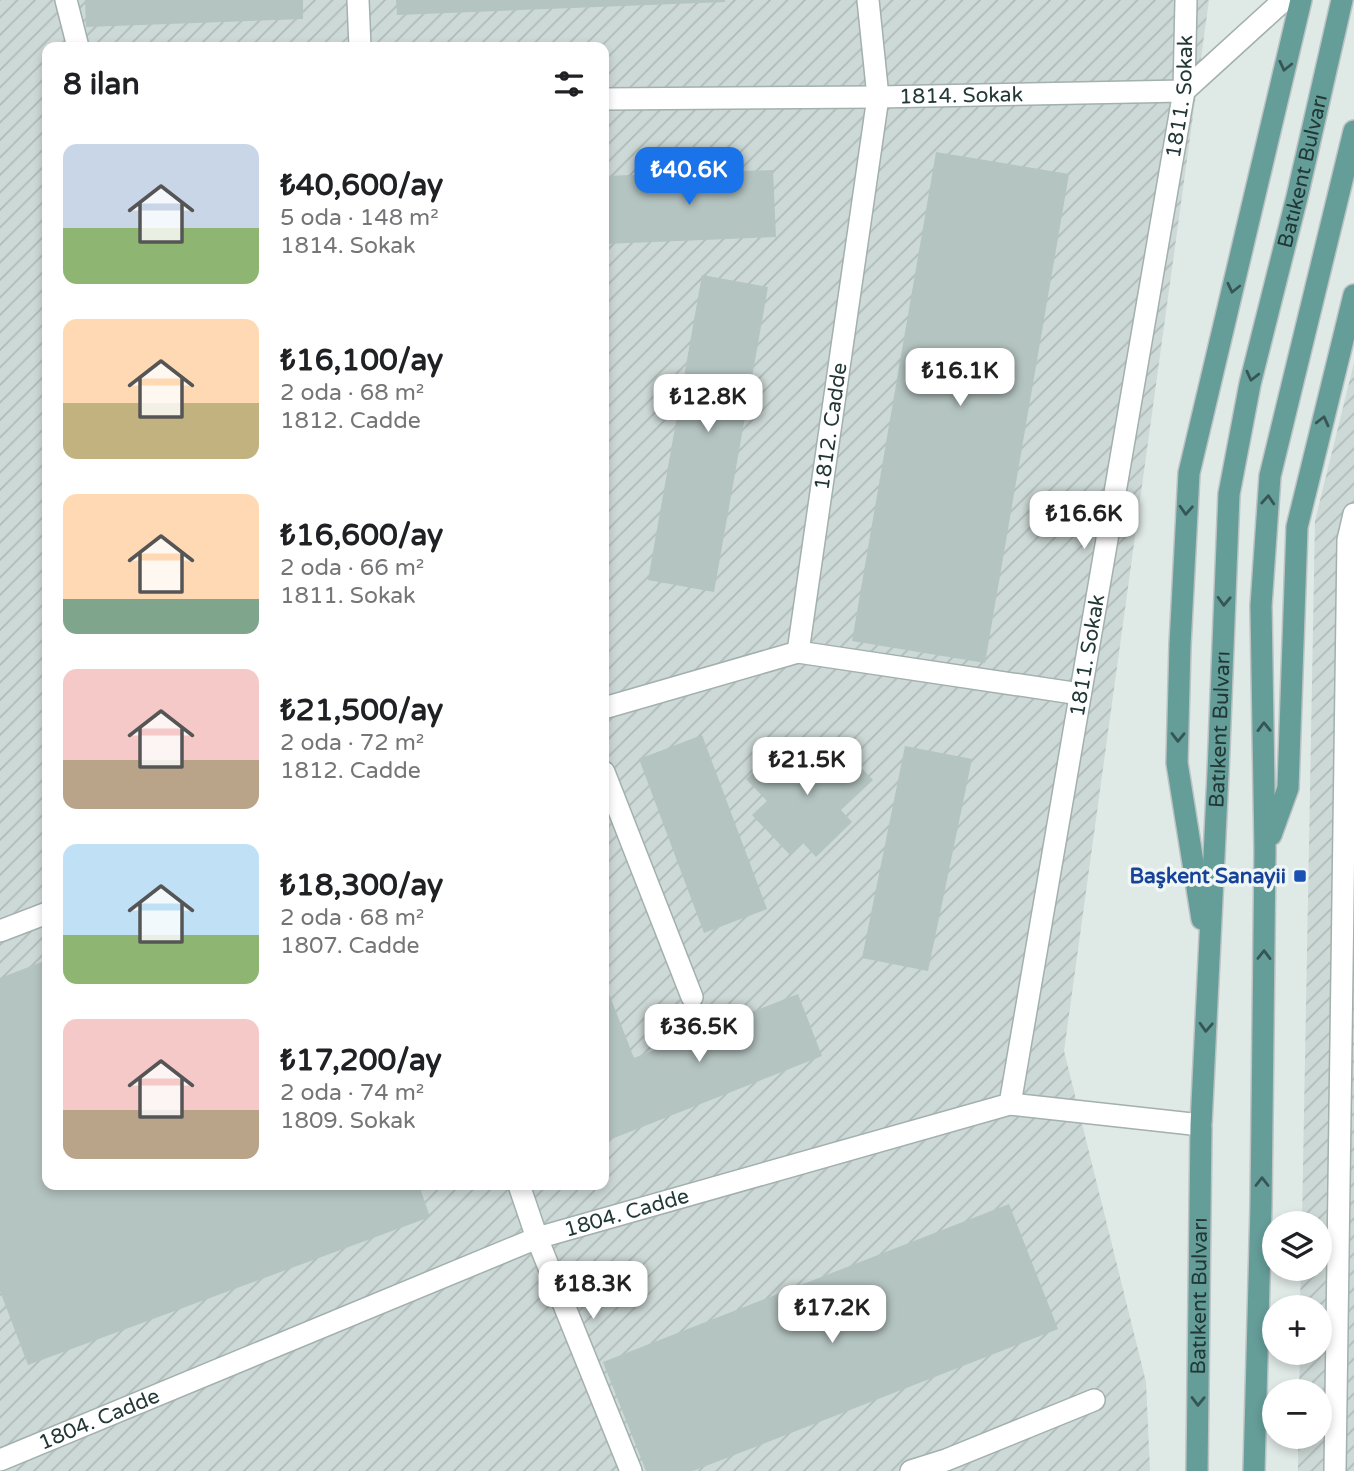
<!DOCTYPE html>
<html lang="tr">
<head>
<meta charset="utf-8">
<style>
  :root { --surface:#fff; --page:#f6f6f6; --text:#202124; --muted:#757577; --accent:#1a73e8 }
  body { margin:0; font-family:"Varela Round",sans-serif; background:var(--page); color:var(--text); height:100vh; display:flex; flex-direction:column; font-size:26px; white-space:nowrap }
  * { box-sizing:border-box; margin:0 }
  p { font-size:23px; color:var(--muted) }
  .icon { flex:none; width:38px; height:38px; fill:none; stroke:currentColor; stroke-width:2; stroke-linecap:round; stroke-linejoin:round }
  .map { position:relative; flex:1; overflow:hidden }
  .side { position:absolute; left:42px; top:42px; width:567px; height:1148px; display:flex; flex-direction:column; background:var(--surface); border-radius:14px; box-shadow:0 4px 10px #0003 }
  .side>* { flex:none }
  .fabs { position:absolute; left:1262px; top:1211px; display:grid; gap:14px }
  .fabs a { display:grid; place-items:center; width:70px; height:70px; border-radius:50%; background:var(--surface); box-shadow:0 4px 10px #0003; font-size:35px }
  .price { position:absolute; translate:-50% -60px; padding:0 16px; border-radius:14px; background:#fff; color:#222; font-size:23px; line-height:46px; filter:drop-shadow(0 2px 4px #0008) }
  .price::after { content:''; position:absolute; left:50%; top:42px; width:21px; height:16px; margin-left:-10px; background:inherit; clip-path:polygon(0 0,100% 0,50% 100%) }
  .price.active { background:var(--accent); color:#fff }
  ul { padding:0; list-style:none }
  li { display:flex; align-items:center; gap:21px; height:175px; padding:0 21px }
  li span { display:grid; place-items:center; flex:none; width:196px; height:140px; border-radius:14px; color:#555 }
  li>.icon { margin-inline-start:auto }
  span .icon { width:84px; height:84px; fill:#fffc; stroke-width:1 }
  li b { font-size:30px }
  h2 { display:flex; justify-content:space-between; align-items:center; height:84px; padding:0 21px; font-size:30px }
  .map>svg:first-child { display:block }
</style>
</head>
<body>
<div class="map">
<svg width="1354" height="1471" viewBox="0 0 1354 1471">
  <defs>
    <pattern id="industrial-furrows" width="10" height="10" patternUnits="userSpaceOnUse" patternTransform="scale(1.75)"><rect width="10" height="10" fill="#cdd9d6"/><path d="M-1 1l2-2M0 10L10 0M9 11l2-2" fill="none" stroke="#b0bbb8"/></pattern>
  </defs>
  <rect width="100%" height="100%" fill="#dfe9e6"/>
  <!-- industrial -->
  <path fill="url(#industrial-furrows)" fill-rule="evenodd" d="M0 0H1209L1064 1051 1146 1382 1150 1471H0ZM47 47H604V1185H47Z
    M1354 363V1471H1298V1437H1320V1391H1299L1300 1353H1320V1307H1300L1301 1269H1320V1223H1302L1315 521Z"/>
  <!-- building -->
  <path fill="#b4c4c0" d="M85 0H303V19L86 27Z
    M396 0H725V2L397 15Z
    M936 152 1069 174 985 663 852 641Z
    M773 170 776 237 604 244V176Z
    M702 275 768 287 714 592 648 580Z
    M702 735 767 909 704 933 639 759Z
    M836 741 873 780 841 810 852 822 816 857 803 843 790 855 752 815 767 801 746 779 782 745 805 769Z
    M905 746 972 759 928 971 862 958Z
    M47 960V1185H419L430 1217 28 1365 0 1291V978Z
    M604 981 634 1058 798 994 822 1056 604 1142Z
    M1009 1204 1058 1329 693 1471H646L603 1362Z"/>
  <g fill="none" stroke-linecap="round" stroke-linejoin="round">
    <defs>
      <g id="minor">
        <path d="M66 0 78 47"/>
        <path d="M358 0 360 47"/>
        <path id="s1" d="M604 99 878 97 1184 91 1284 0"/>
        <path d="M798 652 1080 694"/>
        <path id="s2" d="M604 708 798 652 878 97 868 0"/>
        <path d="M604 772 692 997"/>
        <path d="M0 931 47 913"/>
        <path id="s3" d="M1010 1104 1184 91 1186 0"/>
        <path d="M519 1185 537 1238 631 1471"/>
        <path id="s4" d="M0 1460 537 1238 1010 1104 1201 1125"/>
        <path d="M911 1471 946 1460 1094 1400"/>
        <path d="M1335 1471 1348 540 1354 514"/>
      </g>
      <g id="major">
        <path d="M1271 835 1288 788 1297 527 1354 295"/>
        <path d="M1202 919 1177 763 1180 645 1189 473 1301 0"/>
        <path id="s5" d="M1197 1471 1201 1125 1218 773 1229 494 1250 384 1297 197 1342 0"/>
        <path d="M1254 1471 1261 1206 1265 850 1261 606 1270 476 1354 131"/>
      </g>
    </defs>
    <!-- minor casing -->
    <use href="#minor" stroke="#a2b0ae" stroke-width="24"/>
    <!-- major casing -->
    <use href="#major" stroke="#bcc3c3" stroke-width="24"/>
    <!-- minor -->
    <use href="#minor" stroke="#fff" stroke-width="21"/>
    <!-- major -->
    <use href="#major" stroke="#659d99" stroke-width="21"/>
  </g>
  <!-- one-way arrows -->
  <defs><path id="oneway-chevron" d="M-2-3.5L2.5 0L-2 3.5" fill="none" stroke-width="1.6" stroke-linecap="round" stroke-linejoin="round" transform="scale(1.75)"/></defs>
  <g stroke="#355654">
    <use href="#oneway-chevron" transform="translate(1285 66) rotate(103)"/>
    <use href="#oneway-chevron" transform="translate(1233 288) rotate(103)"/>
    <use href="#oneway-chevron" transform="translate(1252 376) rotate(104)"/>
    <use href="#oneway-chevron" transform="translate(1323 421) rotate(-76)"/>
    <use href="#oneway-chevron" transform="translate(1268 500) rotate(-86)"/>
    <use href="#oneway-chevron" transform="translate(1186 510) rotate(93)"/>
    <use href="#oneway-chevron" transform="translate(1224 601) rotate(92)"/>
    <use href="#oneway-chevron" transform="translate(1264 727) rotate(-91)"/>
    <use href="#oneway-chevron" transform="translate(1178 737) rotate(91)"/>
    <use href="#oneway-chevron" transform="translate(1264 955) rotate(-89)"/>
    <use href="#oneway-chevron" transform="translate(1206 1027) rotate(93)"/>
    <use href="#oneway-chevron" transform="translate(1262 1182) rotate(-90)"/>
    <use href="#oneway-chevron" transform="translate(1198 1401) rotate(91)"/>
  </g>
  <!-- markers -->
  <rect fill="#1a4fb4" stroke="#eff6f4" stroke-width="2.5" x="1293" y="869" width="14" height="14" rx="3.5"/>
  <g text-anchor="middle" stroke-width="7" stroke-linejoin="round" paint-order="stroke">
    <!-- street labels -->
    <g font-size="21" fill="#213836" stroke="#eff6f4">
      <text dy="7" stroke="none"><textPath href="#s1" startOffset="357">1814. Sokak</textPath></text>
      <text dy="7" stroke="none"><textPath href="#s3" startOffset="1022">1811. Sokak</textPath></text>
      <text dy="7" stroke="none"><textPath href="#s5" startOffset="1309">Batıkent Bulvarı</textPath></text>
      <text dy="7" stroke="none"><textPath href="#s2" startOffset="430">1812. Cadde</textPath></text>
      <text dy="7" stroke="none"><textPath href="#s3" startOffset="455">1811. Sokak</textPath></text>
      <text dy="7" stroke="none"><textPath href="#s5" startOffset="742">Batıkent Bulvarı</textPath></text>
      <text dy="7" stroke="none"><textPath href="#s4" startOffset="674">1804. Cadde</textPath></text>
      <text dy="7" stroke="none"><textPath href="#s5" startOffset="175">Batıkent Bulvarı</textPath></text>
      <text dy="7" stroke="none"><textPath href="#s4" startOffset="107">1804. Cadde</textPath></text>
    </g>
    <!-- transit labels -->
    <g font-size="21" font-weight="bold" fill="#164399" stroke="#eff6f4" text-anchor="end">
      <text x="1286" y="883">Başkent Sanayii</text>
    </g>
  </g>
</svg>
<div class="fabs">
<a><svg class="icon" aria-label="layers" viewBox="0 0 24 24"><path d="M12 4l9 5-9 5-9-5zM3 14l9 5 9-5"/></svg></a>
<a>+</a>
<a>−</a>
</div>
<b class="price active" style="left:689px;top:207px">₺40.6K</b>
<b class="price" style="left:960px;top:408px">₺16.1K</b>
<b class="price" style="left:708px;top:434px">₺12.8K</b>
<b class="price" style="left:1084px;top:551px">₺16.6K</b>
<b class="price" style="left:807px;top:797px">₺21.5K</b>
<b class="price" style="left:699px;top:1064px">₺36.5K</b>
<b class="price" style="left:593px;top:1321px">₺18.3K</b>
<b class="price" style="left:832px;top:1345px">₺17.2K</b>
<section class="side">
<h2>8 ilan<svg class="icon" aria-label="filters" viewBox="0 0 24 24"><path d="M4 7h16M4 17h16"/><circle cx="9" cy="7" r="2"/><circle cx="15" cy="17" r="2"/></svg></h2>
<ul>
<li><span style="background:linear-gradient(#c9d6e8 60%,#8fb573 0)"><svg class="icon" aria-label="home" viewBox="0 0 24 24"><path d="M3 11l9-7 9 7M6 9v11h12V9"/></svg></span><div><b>₺40,600/ay</b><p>5 oda · 148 m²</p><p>1814. Sokak</p></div></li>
<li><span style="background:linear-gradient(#ffd9b3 60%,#c2b280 0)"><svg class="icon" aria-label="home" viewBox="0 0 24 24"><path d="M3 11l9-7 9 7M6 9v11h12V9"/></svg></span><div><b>₺16,100/ay</b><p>2 oda · 68 m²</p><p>1812. Cadde</p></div></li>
<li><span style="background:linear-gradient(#ffd9b3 75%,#7fa58c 0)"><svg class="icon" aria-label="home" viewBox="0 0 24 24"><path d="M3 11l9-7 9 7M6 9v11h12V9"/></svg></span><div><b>₺16,600/ay</b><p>2 oda · 66 m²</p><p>1811. Sokak</p></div></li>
<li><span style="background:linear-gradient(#f6c9c9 65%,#b9a48a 0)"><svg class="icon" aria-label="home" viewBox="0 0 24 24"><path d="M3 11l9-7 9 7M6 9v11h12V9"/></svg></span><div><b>₺21,500/ay</b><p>2 oda · 72 m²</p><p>1812. Cadde</p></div></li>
<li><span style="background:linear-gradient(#bfe0f5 65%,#8fb573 0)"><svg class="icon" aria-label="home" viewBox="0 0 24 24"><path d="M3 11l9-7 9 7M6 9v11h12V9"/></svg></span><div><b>₺18,300/ay</b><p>2 oda · 68 m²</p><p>1807. Cadde</p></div></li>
<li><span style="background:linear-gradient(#f6c9c9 65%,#b9a48a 0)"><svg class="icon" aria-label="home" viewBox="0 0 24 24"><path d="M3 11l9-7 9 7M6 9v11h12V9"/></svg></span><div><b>₺17,200/ay</b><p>2 oda · 74 m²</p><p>1809. Sokak</p></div></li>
</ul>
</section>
</div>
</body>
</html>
